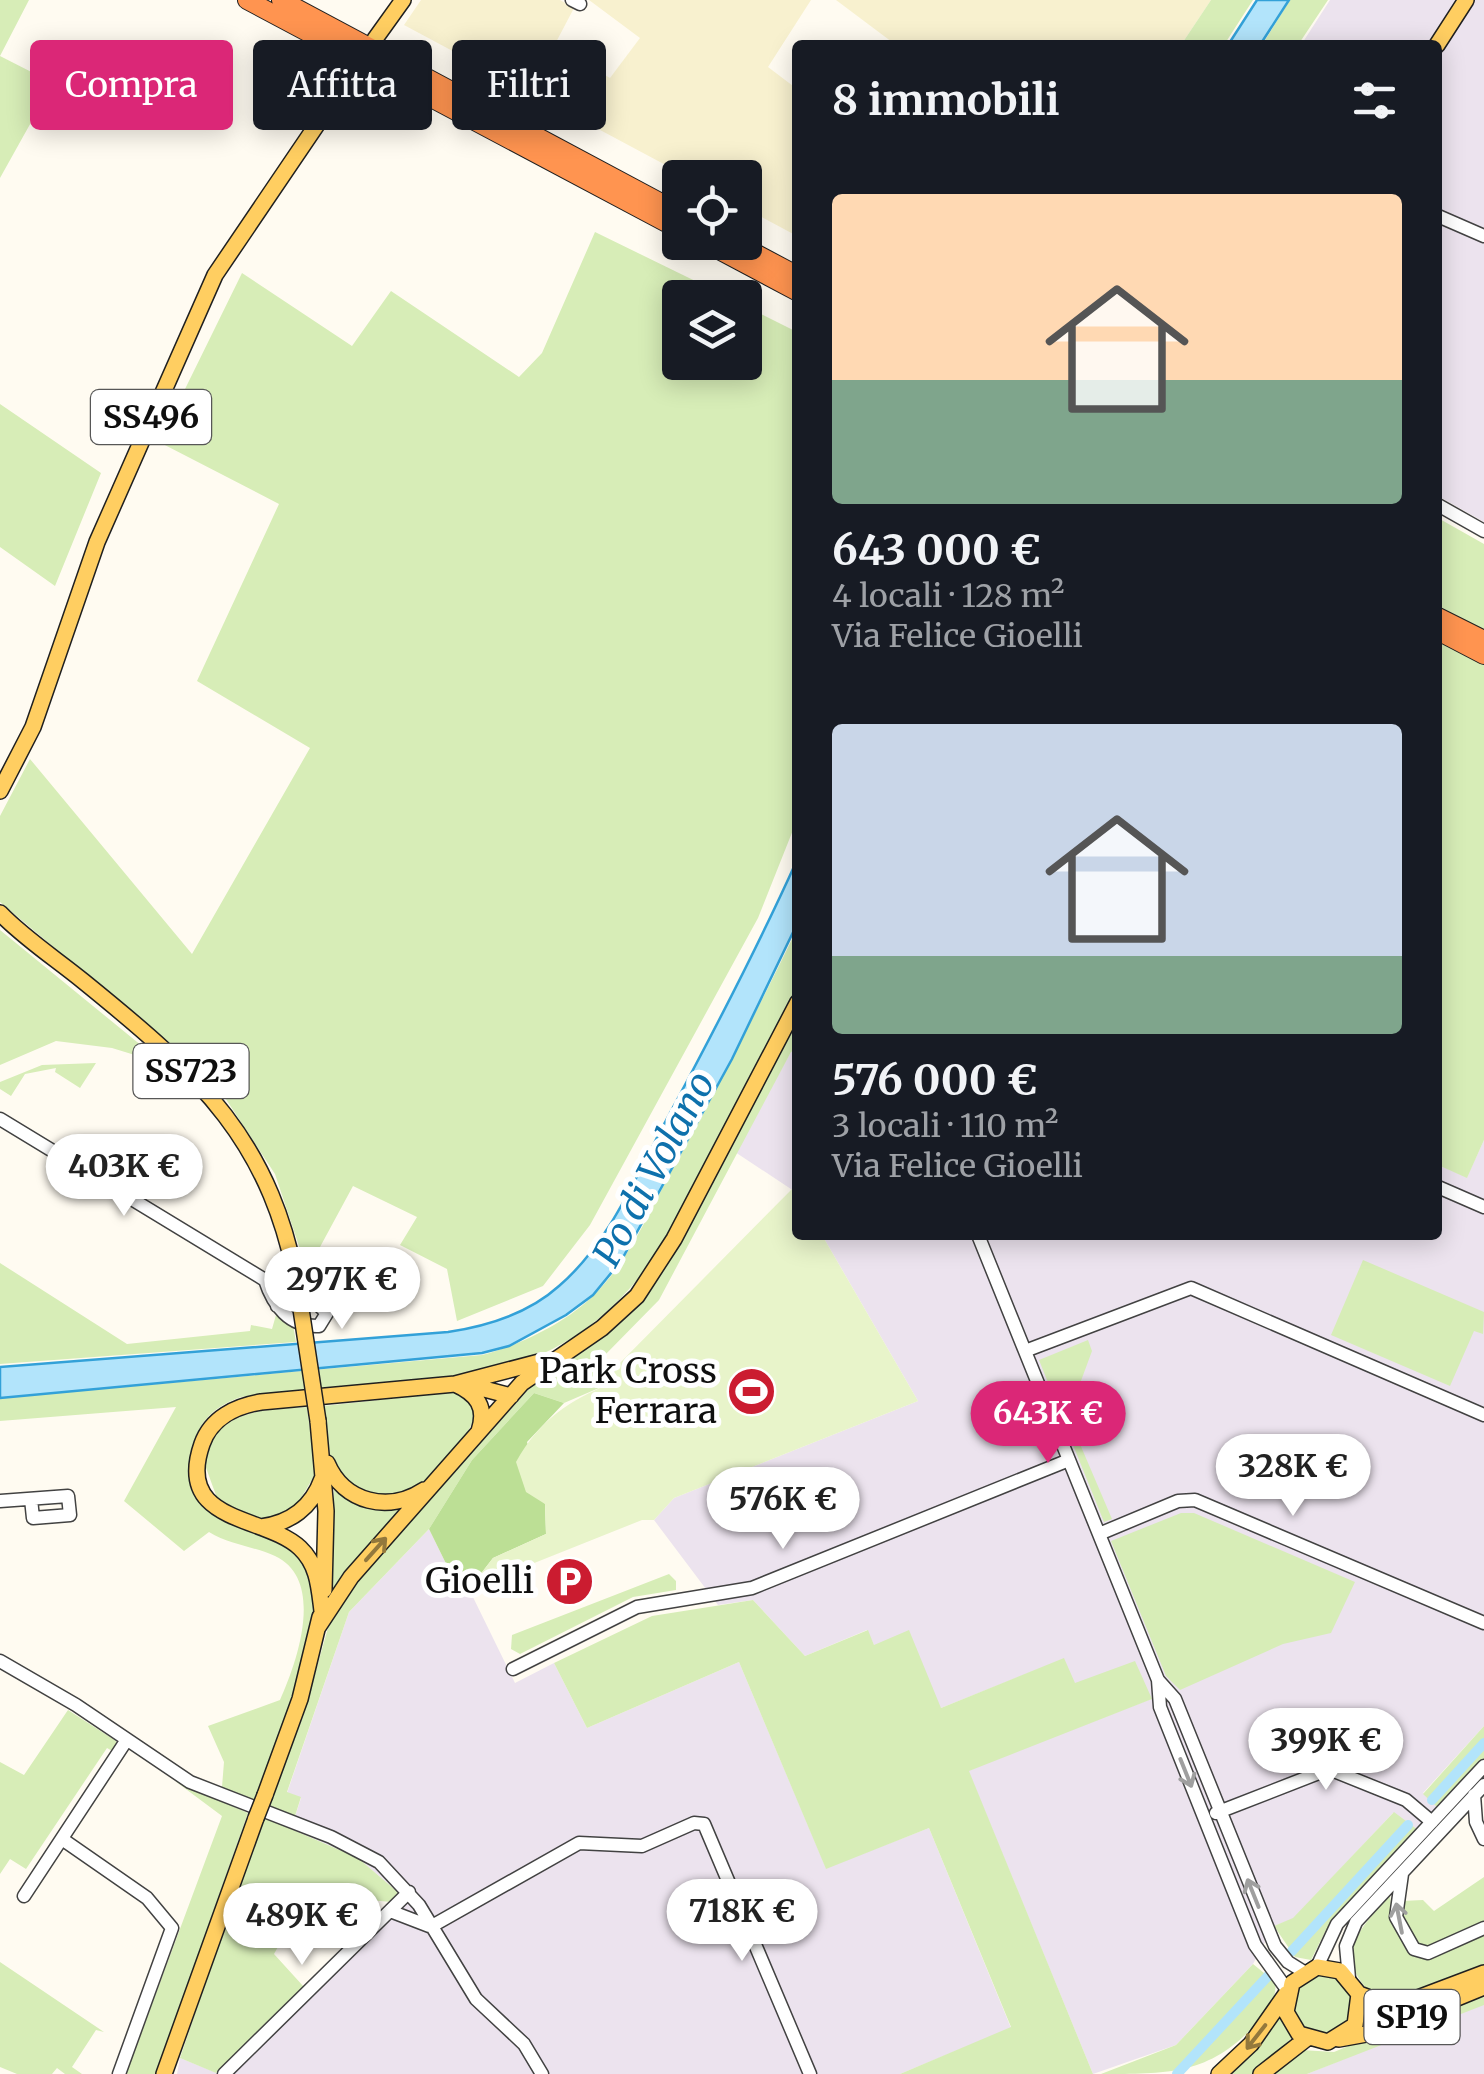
<!DOCTYPE html>
<html lang="it">
<head>
<meta charset="utf-8">
<style>
  :root { --surface:#171b24; --page:#242831; --text:#f1f3f6; --muted:#9ea1a6; --accent:#db2777 }
  body { margin:0; font-family:Merriweather,serif; background:var(--page); color:var(--text); height:100vh; display:flex; flex-direction:column; font-size:38px; white-space:nowrap }
  * { box-sizing:border-box; margin:0 }
  p { font-size:32px; color:var(--muted) }
  .icon { flex:none; width:55px; height:55px; fill:none; stroke:currentColor; stroke-width:2; stroke-linecap:round; stroke-linejoin:round }
  .map { position:relative; flex:1; overflow:hidden }
  .panel { position:absolute; left:792px; top:40px; width:650px; height:1200px; display:flex; flex-direction:column; background:var(--surface); border-radius:10px; box-shadow:0 5px 25px #0003 }
  .panel>* { flex:none }
  .guide { position:absolute; left:30px; top:40px; width:612px; height:90px; display:flex; gap:20px }
  .fabs { position:absolute; left:662px; top:160px; display:grid; gap:20px }
  .fabs a { display:grid; place-items:center; width:100px; height:100px; border-radius:10px; background:var(--surface); box-shadow:0 5px 25px #0003; font-size:50px }
  .price { position:absolute; translate:-50% -85px; padding:0 22px; border-radius:35px; background:#fff; color:#222; font-size:32px; line-height:65px; filter:drop-shadow(0 2px 5px #0008) }
  .price::after { content:''; position:absolute; left:50%; top:60px; width:30px; height:22px; margin-left:-15px; background:inherit; clip-path:polygon(0 0,100% 0,50% 100%) }
  .price.active { background:var(--accent); color:#fff }
  ul { padding:0; list-style:none }
  li { display:grid; align-content:center; gap:20px; height:530px; padding:0 40px }
  li span { display:grid; place-items:center; height:310px; border-radius:10px; color:#555 }
  li>.icon { margin-inline-start:auto }
  span .icon { width:180px; height:180px; fill:#fffc; stroke-width:1 }
  li b { font-size:42px }
  h2 { display:flex; justify-content:space-between; align-items:center; height:120px; padding:0 40px; font-size:42px }
  .pill { padding:0 35px; border-radius:10px; background:var(--surface); box-shadow:0 5px 25px #0003; font-size:35px; line-height:90px }
  .pill.active { background:var(--accent); color:#fff }
  .map>svg:first-child { display:block }
</style>
</head>
<body>
<div class="map">
<svg width="1484" height="2074" viewBox="0 0 1484 2074">
  <rect width="100%" height="100%" fill="#fffbf1"/>
  <!-- industrial -->
  <path fill="#ece3ee" d="M1330 0H1484V522L1438 496V45H1301Z
    M797 1050V1193L735 1152 791 1052Z
    M1484 1140V1726L1423 1793 1438 1808 1418 1830 1393 1813 1293 1919 1274 1926 1253 1964 1176 2045 1093 2074 968 1770 1151 1699 1074 1684 1064 1659 941 1708 874 1645 867 1630 805 1656 753 1600 718 1605 654 1520 674 1498 918 1401 822 1235H1438V1165L1467 1177Z
    M429 1529 459 1590 469 1589 515 1683 554 1663 587 1728 739 1662 826 1868 929 1828 1011 2028 900 2074H177L180 2058 217 2073 400 1894 358 1858 291 1829 301 1798 287 1793 349 1612Z
    M1484 2002V2074H1307L1413 2031Z"/>
  <!-- farmland -->
  <path fill="#f8f1cf" d="M421 0H560L574 8 554 46 610 78 640 38 589 0H811L768 67 797 89V236L745 208V178L688 177 404 25Z
    M836 0H1211L1181 45H896Z"/>
  <!-- green -->
  <path fill="#d7edb7" d="M0 0H29L0 56 53 83 0 178Z
    M1211 0H1253L1224 45H1181Z
    M1290 0H1328L1298 45H1262Z
    M595 232 728 297 680 298V362H745V306L797 332V820L758 918 590 1225 543 1286 457 1321 447 1269 400 1245 417 1217 353 1186 320 1247 302 1255 275 1174 216 1084 0 902V816L30 759 192 954 310 748 197 681 279 504 159 442 242 273 352 346 391 291 519 377 542 353Z
    M0 404 101 473 55 586 0 547Z
    M1438 518 1484 544V630L1438 606Z
    M1438 639 1484 662V1140L1467 1178 1438 1165Z
    M797 929V988L662 1246C553 1412 412 1374 241 1397 218 1405 202 1417 194 1442 188 1463 191 1473 201 1492 227 1542 270 1521 300 1554 306 1561 312 1579 314 1589 325 1633 271 1756 254 1800L222 1787 224 1762 208 1726 280 1700C297 1662 326 1580 275 1556 253 1546 230 1545 209 1532L184 1551 124 1501 176 1407 0 1421V1398L482 1355C520 1345 566 1323 595 1294 629 1260 648 1214 671 1172 716 1092 757 1011 797 929Z
    M0 930 164 1064 112 1048 56 1041 0 1065Z
    M797 1012V1050L791 1052 659 1300 603 1357 614 1369 613 1382 564 1403 534 1393 472 1460 429 1529 349 1612 287 1792 301 1797 291 1829 358 1858 400 1894 392 1902 307 1895 274 1954 304 1987 216 2073 180 2058 265 1807 303 1717 331 1617 349 1589 537 1380 592 1343 651 1288Z
    M96 1063 80 1088 55 1072 56 1068 25 1074 11 1096 0 1089V1082L42 1065Z
    M1363 1260 1484 1312 1483 1334 1474 1331 1450 1386 1331 1335Z
    M0 1263 127 1344 250 1331 251 1325 272 1329 276 1315 281 1314 293 1325 296 1342 0 1364Z
    M1088 1340 1092 1351 1068 1416 1112 1519 1104 1522 1039 1360Z
    M451 1392 462 1393 477 1405C473 1440 425 1497 387 1499 375 1499 359 1490 348 1487L330 1457 324 1406Z
    M307 1407 316 1473 295 1508 270 1520H255L217 1498 205 1465C212 1409 263 1410 307 1407Z
    M334 1487 343 1495 408 1504 331 1596Z
    M1181 1513H1194L1355 1582 1331 1633 1283 1644 1180 1690 1166 1676 1111 1541Z
    M669 1574 676 1581V1590L633 1597 520 1654 511 1649 512 1635Z
    M753 1600 805 1656 868 1630 874 1645 909 1630 941 1708 1064 1658 1075 1683 1135 1661 1152 1699 969 1771 1093 2074H900L1011 2027 929 1828 826 1869 739 1662 587 1728 554 1663 652 1616Z
    M68 1710 116 1741 117 1746 114 1752 107 1748 26 1869 10 1859 0 1874V1762L24 1775Z
    M1484 1726V1760L1438 1808 1423 1794Z
    M175 1781 248 1813 156 2074H126L222 1816Z
    M1394 1812 1418 1830 1326 1930 1311 1960 1295 1957 1274 1926 1293 1918Z
    M1484 1877V1924L1430 1948 1416 1945 1399 1912 1402 1901 1423 1900 1434 1911Z
    M1390 1895 1392 1918 1410 1951 1484 1932V1969C1456 1978 1423 1997 1394 2000 1385 2001 1372 1995 1366 1988 1334 1951 1364 1925 1390 1895Z
    M0 1962 104 2032 96 2030 72 2067 82 2074H65L57 2068 52 2074H17L0 2067Z
    M1253 1964 1275 1982C1278 1999 1266 2011 1256 2024 1210 2074 1171 2074 1101 2074L1176 2045Z
    M1329 1970 1355 1991 1352 2023 1323 2038 1295 2023C1292 1983 1291 1983 1329 1970Z
    M1484 1990V2005L1307 2074H1273L1302 2050 1334 2052Z
    M1282 2005 1286 2030 1293 2037 1252 2074H1226Z"/>
  <!-- forest -->
  <path fill="#bcdf95" d="M534 1393 564 1403 527 1442 545 1504 546 1534 493 1558 469 1589 459 1590 429 1529 472 1460Z"/>
  <!-- pitch -->
  <path fill="#e8f4ca" d="M794 1187 798 1235H822L918 1401 674 1498 654 1520H642L469 1589 493 1558 546 1534 545 1504 526 1492 516 1462C540 1419 569 1401 613 1382L614 1369Z"/>
  <!-- water -->
  <path fill="#b2e4fb" stroke="#33a1d8" stroke-width="2.5" d="M1257 0H1289L1260 45H1228Z
    M797 860V924L732 1059 621 1261 593 1295 566 1315 509 1346 482 1353 0 1398V1367L448 1332C488 1326 528 1314 559 1286 607 1245 634 1181 663 1126 710 1039 756 951 797 860Z"/>
  <g fill="none" stroke-linecap="round" stroke-linejoin="round">
    <!-- canal -->
    <path stroke="#b2e4fb" stroke-width="10" d="M1432 1800 1484 1743
      M1292 1951 1408 1825
      M1177 2074 1269 1975"/>
    <defs>
      <path id="minor" d="M572 0 580 4
        M1438 216 1484 236
        M1438 505 1484 531
        M0 1119 265 1280C273 1305 289 1327 319 1326L327 1313 313 1300 277 1306
        M1438 1187 1484 1207
        M978 1235 1158 1680 1160 1707 1255 1945 1288 1991
        M1025 1351 1191 1288 1484 1415
        M0 1501 68 1496 70 1515 33 1518 31 1499
        M1099 1534 1178 1501 1195 1500 1484 1623
        M0 1661 76 1705 190 1782 331 1837 379 1862 419 1905 476 1999 524 2044 542 2074
        M513 1669 637 1607 752 1588 1069 1460
        M1158 1680 1175 1699 1275 1946 1288 1962 1304 1972
        M1474 1795 1476 1822 1484 1839
        M1216 1813 1329 1769 1406 1800 1432 1822
        M62 1839 147 1898 172 1928 119 2074
        M1402 1874 1396 1917 1414 1949 1428 1953 1484 1928
        M24 1896 126 1741
        M390 1911 429 1926
        M432 1926 579 1843 642 1846 694 1823 704 1824 810 2074
        M1317 1967 1337 1924 1484 1766
        M1349 1978 1346 1946 1356 1922 1484 1785
        M224 2074 409 1892"/>
      <path id="major" d="M375 39 403 0
        M1437 45 1466 0
        M0 791 33 727 97 542 215 275 354 70
        M0 913C24 938 56 959 83 981 199 1075 274 1141 299 1296
        M455 1384C477 1394 487 1407 479 1431
        M469 1385 511 1396
        M318 1421 326 1511 324 1590
        M327 1463C344 1503 389 1513 424 1490
        M261 1527C290 1523 312 1507 322 1479
        M322 1611C319 1587 318 1565 300 1548 265 1515 174 1524 202 1444 211 1418 236 1406 261 1402L455 1384 543 1361
        M318 1627 351 1577 522 1383 602 1328 637 1296 674 1239 798 1002
        M265 1795 300 1699 320 1617
        M1359 1994 1355 2025 1328 2042 1299 2034 1286 2012 1292 1983 1317 1967 1340 1971 1359 1994 1394 2007 1484 1973
        M1339 2039 1372 2033 1484 1987
        M164 2074 256 1818
        M1219 2074 1251 2044 1286 1994
        M1261 2074 1306 2039"/>
      <path id="highway" d="M247 0 680 230
        M281 0 680 213
        M704 242 798 292
        M734 242 798 276
        M1438 617 1484 640
        M1438 631 1484 655"/>
    </defs>
    <!-- minor casing -->
    <use href="#minor" stroke="#424242" stroke-width="15"/>
    <!-- major casing -->
    <use href="#major" stroke="#202020" stroke-width="18"/>
    <!-- highway casing -->
    <use href="#highway" stroke="#202020" stroke-width="20"/>
    <!-- minor -->
    <use href="#minor" stroke="#fff" stroke-width="12"/>
    <!-- major -->
    <use href="#major" stroke="#ffce61" stroke-width="15"/>
    <!-- highway -->
    <use href="#highway" stroke="#ff9450" stroke-width="18"/>
    <defs>
      <path id="major-bridge" d="M299 1296 318 1421
        M256 1818 265 1795"/>
    </defs>
    <!-- major-bridge casing -->
    <use href="#major-bridge" stroke="#202020" stroke-width="18" stroke-linecap="butt"/>
    <!-- major-bridge -->
    <use href="#major-bridge" stroke="#ffce61" stroke-width="15"/>
  </g>
  <!-- one-way arrows -->
  <defs><path id="oneway-shaft" d="M-6 0H5M1.5-3L5.5 0L1.5 3" fill="none" stroke-width="1.6" stroke-linecap="round" stroke-linejoin="round" transform="scale(2.5)"/></defs>
  <g stroke="#93783c">
    <use href="#oneway-shaft" transform="translate(376 1549) rotate(-48)"/>
    <use href="#oneway-shaft" transform="translate(1256 2037) rotate(128)"/>
  </g>
  <g stroke="#9f9f9f">
    <use href="#oneway-shaft" transform="translate(1186 1773) rotate(68)"/>
    <use href="#oneway-shaft" transform="translate(1253 1893) rotate(-112)"/>
    <use href="#oneway-shaft" transform="translate(1399 1918) rotate(-101)"/>
  </g>
  <!-- icons -->
  <defs>
    <symbol id="stadium-disc" viewBox="-11 -11 22 22"><circle r="9.5" fill="#cb1c30" stroke="#fff"/><path d="M0-5a6.5 5 0 1 0 0 10a6.5 5 0 1 0 0-10ZM-3.5-1.8h7v3.6h-7Z" fill="#fff"/></symbol>
    <symbol id="parking-disc" viewBox="-11 -11 22 22"><circle r="9.5" fill="#cb1c30" stroke="#fff"/><path d="M-3.5-5.5H1a3.5 3.5 0 0 1 0 7H-1V5.5H-3.5ZM-1-3.4V-.6H.8a1.4 1.4 0 0 0 0-2.8Z" fill="#fff"/></symbol>
  </defs>
  <g fill-rule="evenodd">
    <use href="#stadium-disc" x="724" y="1364" width="55" height="55"/>
    <use href="#parking-disc" x="542" y="1554" width="55" height="55"/>
  </g>
  <g text-anchor="middle" stroke-width="10" stroke-linejoin="round" paint-order="stroke">
    <!-- shield labels -->
    <g fill="#fff" stroke="#575757" stroke-width="2.5">
      <rect x="91" y="390" width="120" height="54" rx="8"/>
      <rect x="133.5" y="1044" width="115" height="54" rx="8"/>
      <rect x="1364.5" y="1990" width="95" height="54" rx="8"/>
    </g>
    <g font-size="32" font-weight="bold" fill="#0f0f0f">
      <text x="151" y="428">SS496</text>
      <text x="191" y="1082">SS723</text>
      <text x="1412" y="2028">SP19</text>
    </g>
    <!-- poi labels -->
    <g font-size="35" fill="#0f0f0f" stroke="#fff" text-anchor="end">
      <text x="717" y="1383">Park Cross<tspan x="717" dy="40">Ferrara</tspan></text>
      <text x="534" y="1593">Gioelli</text>
    </g>
    <!-- water labels -->
    <g font-size="38" font-style="italic" fill="#0e71ac" stroke="#fff">
      <text transform="translate(654 1169) rotate(-62)" y="13">Po di Volano</text>
    </g>
  </g>
</svg>
<div class="fabs">
<a><svg class="icon" aria-label="locate" viewBox="0 0 24 24"><circle cx="12" cy="12" r="6"/><path d="M12 2v4M12 18v4M2 12h4M18 12h4"/></svg></a>
<a><svg class="icon" aria-label="layers" viewBox="0 0 24 24"><path d="M12 4l9 5-9 5-9-5zM3 14l9 5 9-5"/></svg></a>
</div>
<b class="price" style="left:124px;top:1219px">403K €</b>
<b class="price" style="left:342px;top:1332px">297K €</b>
<b class="price active" style="left:1048px;top:1466px">643K €</b>
<b class="price" style="left:1293px;top:1519px">328K €</b>
<b class="price" style="left:783px;top:1552px">576K €</b>
<b class="price" style="left:1326px;top:1793px">399K €</b>
<b class="price" style="left:742px;top:1964px">718K €</b>
<b class="price" style="left:302px;top:1968px">489K €</b>
<div class="guide">
<a class="pill active">Compra</a>
<a class="pill">Affitta</a>
<a class="pill">Filtri</a>
</div>
<section class="panel">
<h2>8 immobili<svg class="icon" aria-label="filters" viewBox="0 0 24 24"><path d="M4 7h16M4 17h16"/><circle cx="9" cy="7" r="2"/><circle cx="15" cy="17" r="2"/></svg></h2>
<ul>
<li><span style="background:linear-gradient(#ffd9b3 60%,#7fa58c 0)"><svg class="icon" aria-label="home" viewBox="0 0 24 24"><path d="M3 11l9-7 9 7M6 9v11h12V9"/></svg></span><div><b>643 000 €</b><p>4 locali · 128 m²</p><p>Via Felice Gioelli</p></div></li>
<li><span style="background:linear-gradient(#c9d6e8 75%,#7fa58c 0)"><svg class="icon" aria-label="home" viewBox="0 0 24 24"><path d="M3 11l9-7 9 7M6 9v11h12V9"/></svg></span><div><b>576 000 €</b><p>3 locali · 110 m²</p><p>Via Felice Gioelli</p></div></li>
</ul>
</section>
</div>
</body>
</html>
